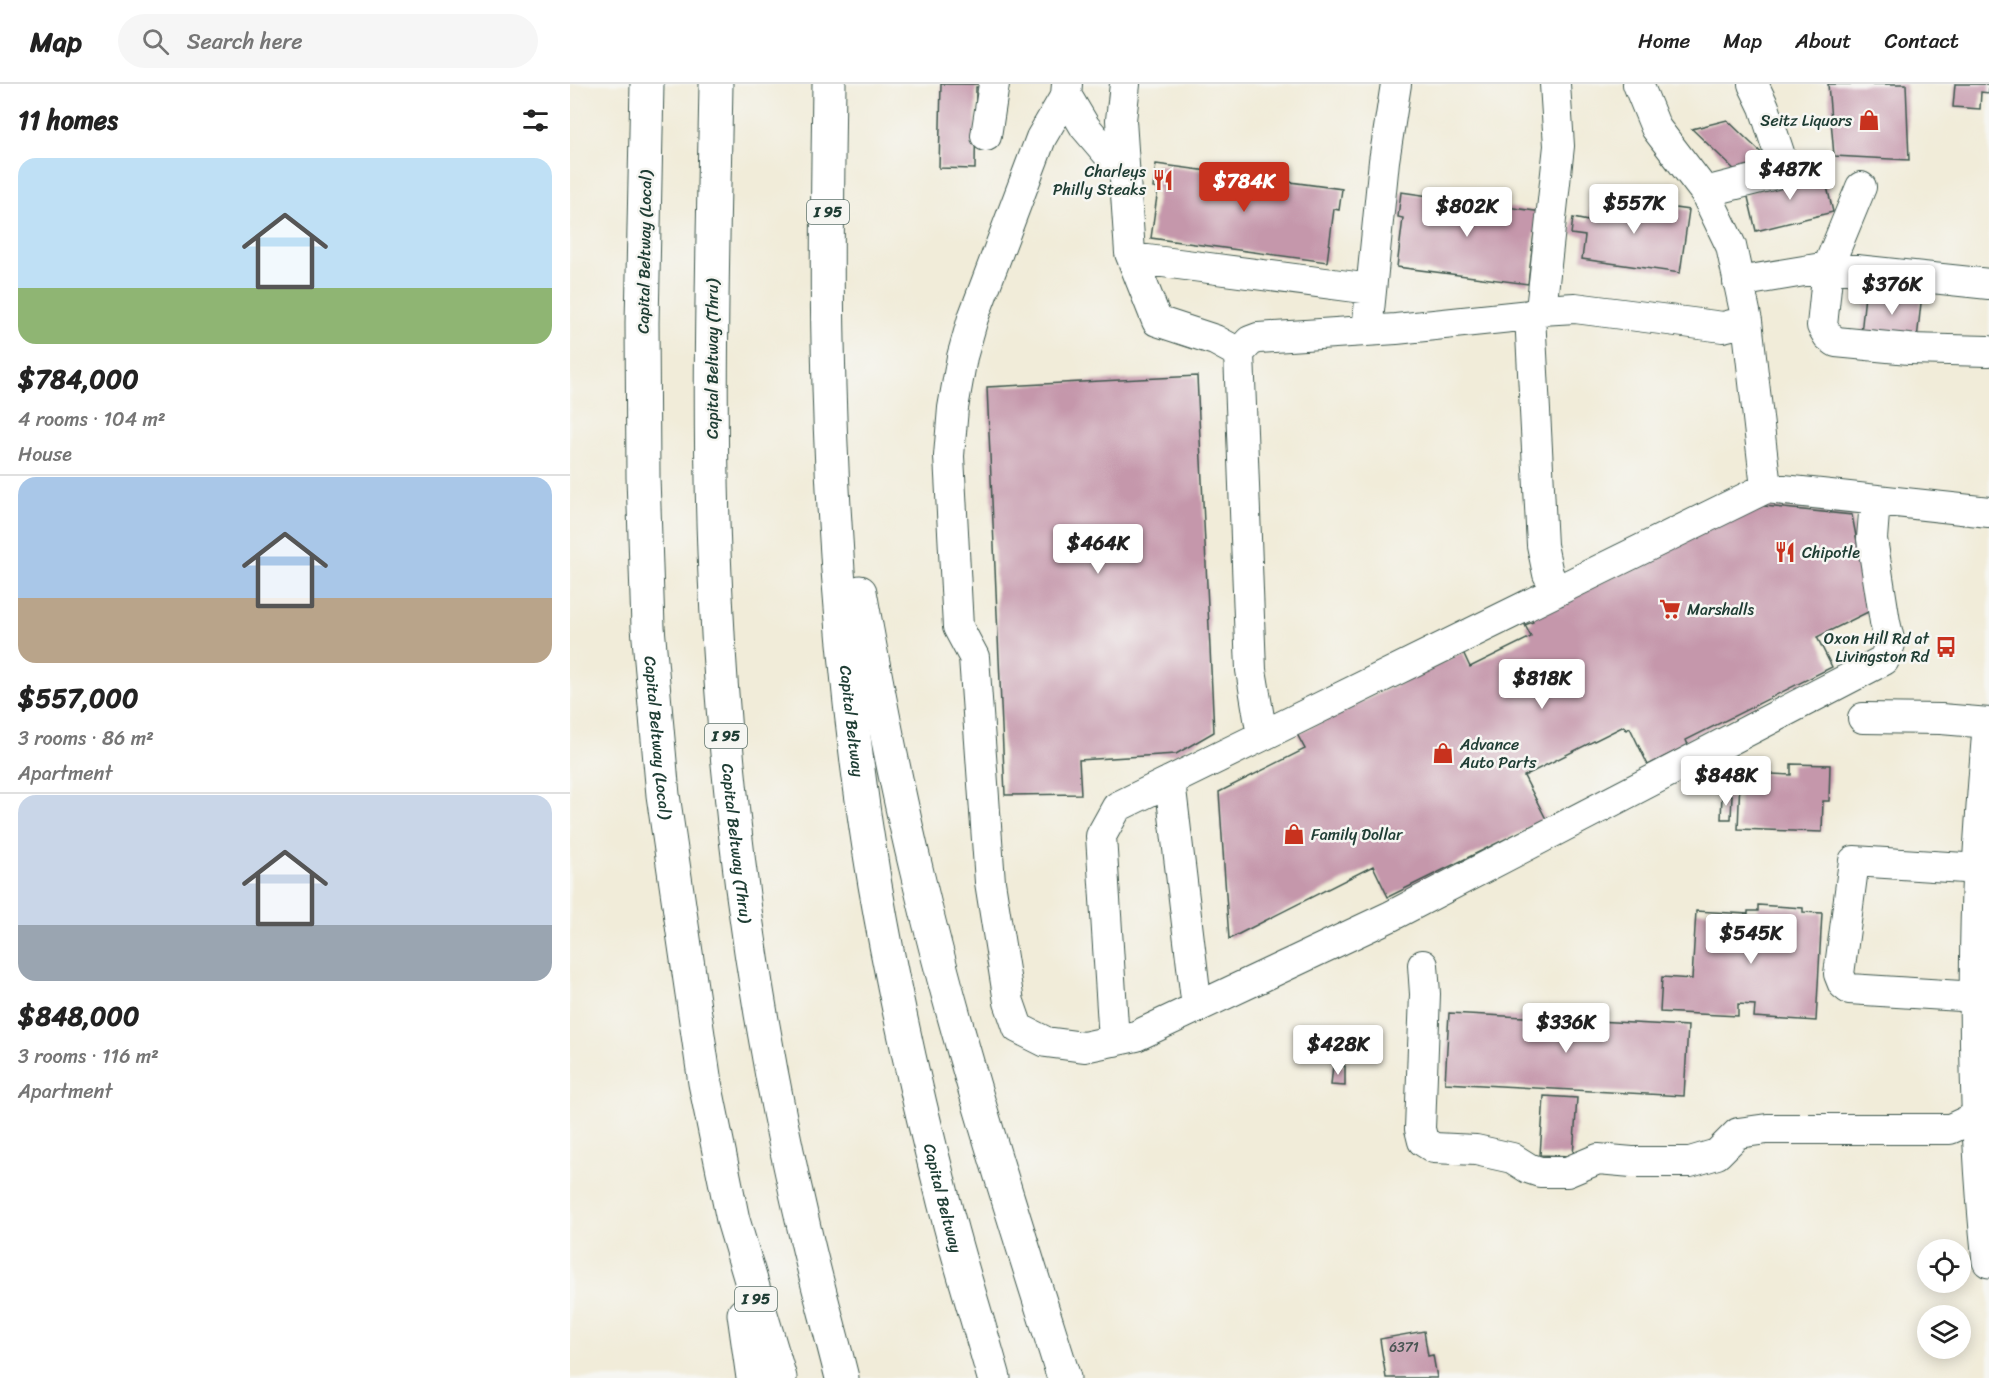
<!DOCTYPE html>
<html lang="en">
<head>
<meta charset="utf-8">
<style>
  :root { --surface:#fff; --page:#f6f6f6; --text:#222; --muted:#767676; --line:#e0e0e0; --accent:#c8321e }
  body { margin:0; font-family:Sriracha,sans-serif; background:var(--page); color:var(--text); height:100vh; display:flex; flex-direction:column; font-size:22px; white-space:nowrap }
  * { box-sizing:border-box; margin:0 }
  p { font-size:20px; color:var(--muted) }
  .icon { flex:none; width:33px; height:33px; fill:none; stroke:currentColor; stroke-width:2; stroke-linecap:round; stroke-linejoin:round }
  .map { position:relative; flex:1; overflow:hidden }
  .side { display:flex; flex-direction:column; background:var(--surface); width:570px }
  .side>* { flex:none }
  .buttons { position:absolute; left:1347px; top:1155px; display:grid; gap:12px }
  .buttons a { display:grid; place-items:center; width:54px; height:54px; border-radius:50%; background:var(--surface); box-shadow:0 3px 15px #0003; font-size:30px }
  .price { position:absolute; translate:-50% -51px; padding:0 14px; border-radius:6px; background:#fff; color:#222; font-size:20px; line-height:39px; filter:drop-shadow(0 2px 3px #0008) }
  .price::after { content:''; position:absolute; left:50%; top:36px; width:18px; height:14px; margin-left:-9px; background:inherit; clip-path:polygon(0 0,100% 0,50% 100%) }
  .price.selected { background:var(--accent); color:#fff }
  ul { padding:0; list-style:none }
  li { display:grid; align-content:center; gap:12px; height:318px; padding:0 18px }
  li+li { border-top:2px solid var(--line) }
  li span { display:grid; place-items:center; height:186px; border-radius:18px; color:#555 }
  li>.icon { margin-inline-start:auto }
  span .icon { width:108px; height:108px; fill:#fffc; stroke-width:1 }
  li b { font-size:26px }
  h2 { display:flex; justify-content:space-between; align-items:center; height:72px; padding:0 18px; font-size:26px }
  header { display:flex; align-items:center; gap:36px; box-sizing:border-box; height:84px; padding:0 30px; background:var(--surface); border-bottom:2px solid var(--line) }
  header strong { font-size:28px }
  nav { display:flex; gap:33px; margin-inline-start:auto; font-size:21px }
  .search { width:420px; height:54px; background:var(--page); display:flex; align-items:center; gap:15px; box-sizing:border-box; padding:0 21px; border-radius:33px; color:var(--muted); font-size:22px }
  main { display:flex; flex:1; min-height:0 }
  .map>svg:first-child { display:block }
</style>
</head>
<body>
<header>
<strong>Map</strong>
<div class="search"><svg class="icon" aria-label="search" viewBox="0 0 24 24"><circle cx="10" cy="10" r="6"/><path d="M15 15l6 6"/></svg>Search here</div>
<nav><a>Home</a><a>Map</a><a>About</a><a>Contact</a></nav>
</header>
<main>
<section class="side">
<h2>11 homes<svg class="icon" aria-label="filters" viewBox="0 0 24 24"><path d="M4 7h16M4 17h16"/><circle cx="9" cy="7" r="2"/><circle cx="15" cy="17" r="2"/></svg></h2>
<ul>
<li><span style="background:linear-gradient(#bfe0f5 70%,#8fb573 0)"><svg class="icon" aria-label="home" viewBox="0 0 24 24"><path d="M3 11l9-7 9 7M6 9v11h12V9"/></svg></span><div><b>$784,000</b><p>4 rooms · 104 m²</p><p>House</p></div></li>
<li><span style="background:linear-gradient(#a9c7e8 65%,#b9a48a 0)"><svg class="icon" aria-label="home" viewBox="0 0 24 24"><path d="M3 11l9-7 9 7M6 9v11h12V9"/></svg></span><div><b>$557,000</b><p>3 rooms · 86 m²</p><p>Apartment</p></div></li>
<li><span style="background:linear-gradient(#c9d6e8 70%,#9aa5b1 0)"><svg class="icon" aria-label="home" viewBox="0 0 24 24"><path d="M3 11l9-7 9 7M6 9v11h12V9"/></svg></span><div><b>$848,000</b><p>3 rooms · 116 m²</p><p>Apartment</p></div></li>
</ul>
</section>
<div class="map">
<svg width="1419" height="1294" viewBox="0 0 1419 1294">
  <rect width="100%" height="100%" fill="#f6f6f2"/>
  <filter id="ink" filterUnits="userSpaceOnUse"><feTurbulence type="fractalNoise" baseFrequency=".0167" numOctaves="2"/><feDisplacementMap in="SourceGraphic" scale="12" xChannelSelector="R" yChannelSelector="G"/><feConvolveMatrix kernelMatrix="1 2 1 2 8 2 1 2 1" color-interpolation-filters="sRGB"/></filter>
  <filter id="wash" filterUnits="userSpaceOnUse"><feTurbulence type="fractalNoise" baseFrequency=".008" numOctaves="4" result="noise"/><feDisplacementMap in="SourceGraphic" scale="24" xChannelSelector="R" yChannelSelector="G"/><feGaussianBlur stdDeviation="1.35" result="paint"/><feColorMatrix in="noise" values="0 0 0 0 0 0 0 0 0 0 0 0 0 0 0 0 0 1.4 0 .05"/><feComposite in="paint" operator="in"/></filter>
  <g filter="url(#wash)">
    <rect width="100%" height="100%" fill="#f1ecd9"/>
    <g id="blocks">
      <!-- building -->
      <path fill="#c597ab" d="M371 0H412V3H406L405 85 369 84Z
        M1258 0H1336L1339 76 1264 72Z
        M1385 0H1419V9L1411 8 1410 25 1383 23Z
        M1157 36 1205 82 1170 91 1122 45Z
        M586 80 772 105 769 126 764 125 757 178 581 154 588 105 583 104Z
        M1248 88 1249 91 1254 90 1263 128 1186 147 1177 109 1204 100Z
        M831 108 972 128 970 150 964 149 958 200 827 183 833 134 828 133Z
        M1031 114 1119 126 1110 189 1012 175 1015 152 1001 150 1003 134 1018 137 1022 115 1031 116Z
        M1299 205 1352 210 1346 264 1291 250 1295 211H1298Z
        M627 292 644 648 606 670 509 676 511 710 435 711 417 303Z
        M1184 421 1282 431 1300 527 1247 553 1262 583 1116 656 1118 661 1078 681 1060 644 1056 646 1054 642 954 692 976 735 818 813 803 782 659 855 649 708 735 665 727 650 893 568 900 583 961 553 955 541 963 538 960 534Z
        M1221 680 1260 681 1259 717H1253L1252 748 1168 745 1170 694 1179 695 1180 689 1221 691Z
        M1152 711H1162L1161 735H1151Z
        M1188 821 1233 824V828L1252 829 1246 937 1184 933 1185 921 1168 920V932L1090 928 1092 893 1122 895 1126 827 1178 830V827H1188Z
        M879 929 1118 942 1114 1012 875 999Z
        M763 981 775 982V1002L761 1001Z
        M974 1012 1007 1014 1003 1072 970 1071Z
        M854 1247 858 1272 863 1271 867 1294H816L810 1255Z"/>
    </g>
  </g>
  <g filter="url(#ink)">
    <use href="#blocks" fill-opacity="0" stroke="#3e574d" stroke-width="1.5"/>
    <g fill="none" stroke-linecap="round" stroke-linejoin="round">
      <defs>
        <path id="minor" d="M497 0 496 11 471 54 403 234 392 273 383 324 379 372 388 543 404 573 420 798 439 918 448 944 476 958 514 963 566 952 821 832 1314 576 1320 560 1315 538 1302 455 1305 416
          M555 0 551 36 560 169 587 237 645 256 669 269 681 586 692 652 1196 404 1419 428
          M1068 0 1086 44 1135 108 1161 162 1177 237 1196 404
          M496 11 515 43 555 90
          M416 52 424 0
          M1291 103 1258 183 1252 242 1258 252 1266 258 1339 265 1419 267
          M1135 108 1206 90 1213 81 1194 23 1183 0
          M562 174 801 205
          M1168 198 1258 183 1419 200
          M971 226 989 62 985 0
          M797 247 814 77 826 0
          M669 269 680 257 688 254 826 245 960 231
          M987 507 978 490 972 461 960 231 971 226 1005 224 1153 243 1177 237
          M1293 634 1371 635 1419 639
          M600 697 627 924
          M853 881 855 910 850 1045 853 1057 864 1064 906 1066 942 1074 958 1084 970 1088H997L1028 1075 1062 1078H1120L1147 1070 1168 1049 1197 1045H1380L1408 1032 1419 1031
          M1407 913 1279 905 1273 900 1269 890 1284 777 1410 785
          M544 957 531 752 547 723 692 652"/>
        <path id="major" d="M1419 644C1415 698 1410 753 1408 808 1404 931 1406 1055 1419 1177"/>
        <g id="highway">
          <path id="s1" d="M77 0 72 239 73 393 78 543 93 711 135 999 163 1136 210 1294"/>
          <path id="s2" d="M146 0C143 170 137 341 146 512 156 725 186 940 235 1148 246 1197 260 1245 272 1294"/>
          <path id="s3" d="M259 0C258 86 256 171 258 257 261 438 275 622 305 801 323 905 346 1008 372 1110 387 1172 407 1233 424 1294"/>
          <path d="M290 508C307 603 325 698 348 793 388 962 442 1128 494 1294"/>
          <path d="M174 1230 183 1294"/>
        </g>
      </defs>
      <!-- minor casing -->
      <use href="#minor" stroke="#3e574d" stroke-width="32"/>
      <!-- major casing -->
      <use href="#major" stroke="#3e574d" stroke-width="35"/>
      <!-- highway casing -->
      <use href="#highway" stroke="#3e574d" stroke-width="35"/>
      <!-- minor -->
      <use href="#minor" stroke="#fff" stroke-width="30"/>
      <!-- major -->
      <use href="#major" stroke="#fff" stroke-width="33"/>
      <!-- highway -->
      <use href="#highway" stroke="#fff" stroke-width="33"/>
    </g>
  </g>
  <!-- icons -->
  <defs>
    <symbol id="shop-bare" viewBox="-9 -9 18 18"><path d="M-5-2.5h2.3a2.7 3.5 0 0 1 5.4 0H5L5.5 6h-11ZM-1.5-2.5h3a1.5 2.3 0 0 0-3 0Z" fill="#c8321e" stroke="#f6f6f2" stroke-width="2.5" paint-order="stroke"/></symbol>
    <symbol id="restaurant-bare" viewBox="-9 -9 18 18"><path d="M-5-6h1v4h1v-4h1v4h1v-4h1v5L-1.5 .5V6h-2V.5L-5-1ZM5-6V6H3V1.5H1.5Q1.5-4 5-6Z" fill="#c8321e" stroke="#f6f6f2" stroke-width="2.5" paint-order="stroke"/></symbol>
    <symbol id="supermarket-bare" viewBox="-9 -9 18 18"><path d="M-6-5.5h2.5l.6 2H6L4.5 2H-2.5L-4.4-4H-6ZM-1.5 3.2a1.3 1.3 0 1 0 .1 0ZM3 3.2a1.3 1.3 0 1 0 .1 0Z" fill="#c8321e" stroke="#f6f6f2" stroke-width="2.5" paint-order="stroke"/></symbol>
    <symbol id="bus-bare" viewBox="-9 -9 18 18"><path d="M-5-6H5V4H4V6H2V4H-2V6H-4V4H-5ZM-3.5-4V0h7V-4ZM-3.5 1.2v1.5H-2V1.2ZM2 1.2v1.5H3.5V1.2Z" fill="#c8321e" stroke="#f6f6f2" stroke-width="2.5" paint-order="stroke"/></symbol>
  </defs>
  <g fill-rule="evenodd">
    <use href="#shop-bare" x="1284" y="21" width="30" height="30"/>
    <use href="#restaurant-bare" x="578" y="81" width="30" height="30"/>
    <use href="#restaurant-bare" x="1200" y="453" width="30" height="30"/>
    <use href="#supermarket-bare" x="1085" y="510" width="30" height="30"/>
    <use href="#bus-bare" x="1361" y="548" width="30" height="30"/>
    <use href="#shop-bare" x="858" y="654" width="30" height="30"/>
    <use href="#shop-bare" x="709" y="735" width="30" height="30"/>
  </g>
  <g text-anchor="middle" stroke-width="5" stroke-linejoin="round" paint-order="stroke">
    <!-- number labels -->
    <g font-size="14" fill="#485452">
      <text x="834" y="1268">6371</text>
    </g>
    <!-- shield labels -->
    <g fill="#f6f6f2" stroke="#60746d" stroke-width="1.5">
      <rect x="237" y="116" width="42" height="24" rx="4.5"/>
      <rect x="135" y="640" width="42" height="24" rx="4.5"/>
      <rect x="165" y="1203" width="42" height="24" rx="4.5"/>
    </g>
    <g font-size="15" font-weight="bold" fill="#1f3d34">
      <text x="258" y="133">I 95</text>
      <text x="156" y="657">I 95</text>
      <text x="186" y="1220">I 95</text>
    </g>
    <!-- poi labels -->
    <g font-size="16" fill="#1f3d34" stroke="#f6f6f2" text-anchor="start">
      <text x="1282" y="42" text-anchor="end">Seitz Liquors</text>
      <text x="576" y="93" text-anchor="end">Charleys<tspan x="576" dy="18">Philly Steaks</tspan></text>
      <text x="1232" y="474">Chipotle</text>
      <text x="1117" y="531">Marshalls</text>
      <text x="1359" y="560" text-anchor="end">Oxon Hill Rd at<tspan x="1359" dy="18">Livingston Rd</tspan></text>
      <text x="890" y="666">Advance<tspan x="890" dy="18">Auto Parts</tspan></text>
      <text x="741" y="756">Family Dollar</text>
    </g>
    <!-- street labels -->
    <g font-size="16" fill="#1f3d34" stroke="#f6f6f2">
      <text transform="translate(74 168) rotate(-89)" y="6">Capital Beltway (Local)</text>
      <text transform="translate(142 275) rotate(-90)" y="6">Capital Beltway (Thru)</text>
      <text dy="6" stroke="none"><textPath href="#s3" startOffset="638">Capital Beltway</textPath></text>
      <text dy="6" stroke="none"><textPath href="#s1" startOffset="654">Capital Beltway (Local)</textPath></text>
      <text dy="6" stroke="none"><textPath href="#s2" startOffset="760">Capital Beltway (Thru)</textPath></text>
      <text dy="6" stroke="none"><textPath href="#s3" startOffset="1124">Capital Beltway</textPath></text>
    </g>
  </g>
</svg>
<div class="buttons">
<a><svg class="icon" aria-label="locate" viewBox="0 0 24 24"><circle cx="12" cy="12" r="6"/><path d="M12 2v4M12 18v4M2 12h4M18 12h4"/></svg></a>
<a><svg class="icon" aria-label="layers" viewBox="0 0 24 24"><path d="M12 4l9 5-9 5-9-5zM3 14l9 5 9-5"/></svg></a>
</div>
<b class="price" style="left:1220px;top:117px">$487K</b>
<b class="price selected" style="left:674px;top:129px">$784K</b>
<b class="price" style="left:1064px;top:151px">$557K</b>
<b class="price" style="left:897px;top:154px">$802K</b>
<b class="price" style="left:1322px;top:232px">$376K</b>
<b class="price" style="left:528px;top:491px">$464K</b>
<b class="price" style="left:972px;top:626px">$818K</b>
<b class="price" style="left:1156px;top:723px">$848K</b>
<b class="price" style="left:1181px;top:881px">$545K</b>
<b class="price" style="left:996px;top:970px">$336K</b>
<b class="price" style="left:768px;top:992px">$428K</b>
</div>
</main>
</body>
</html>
